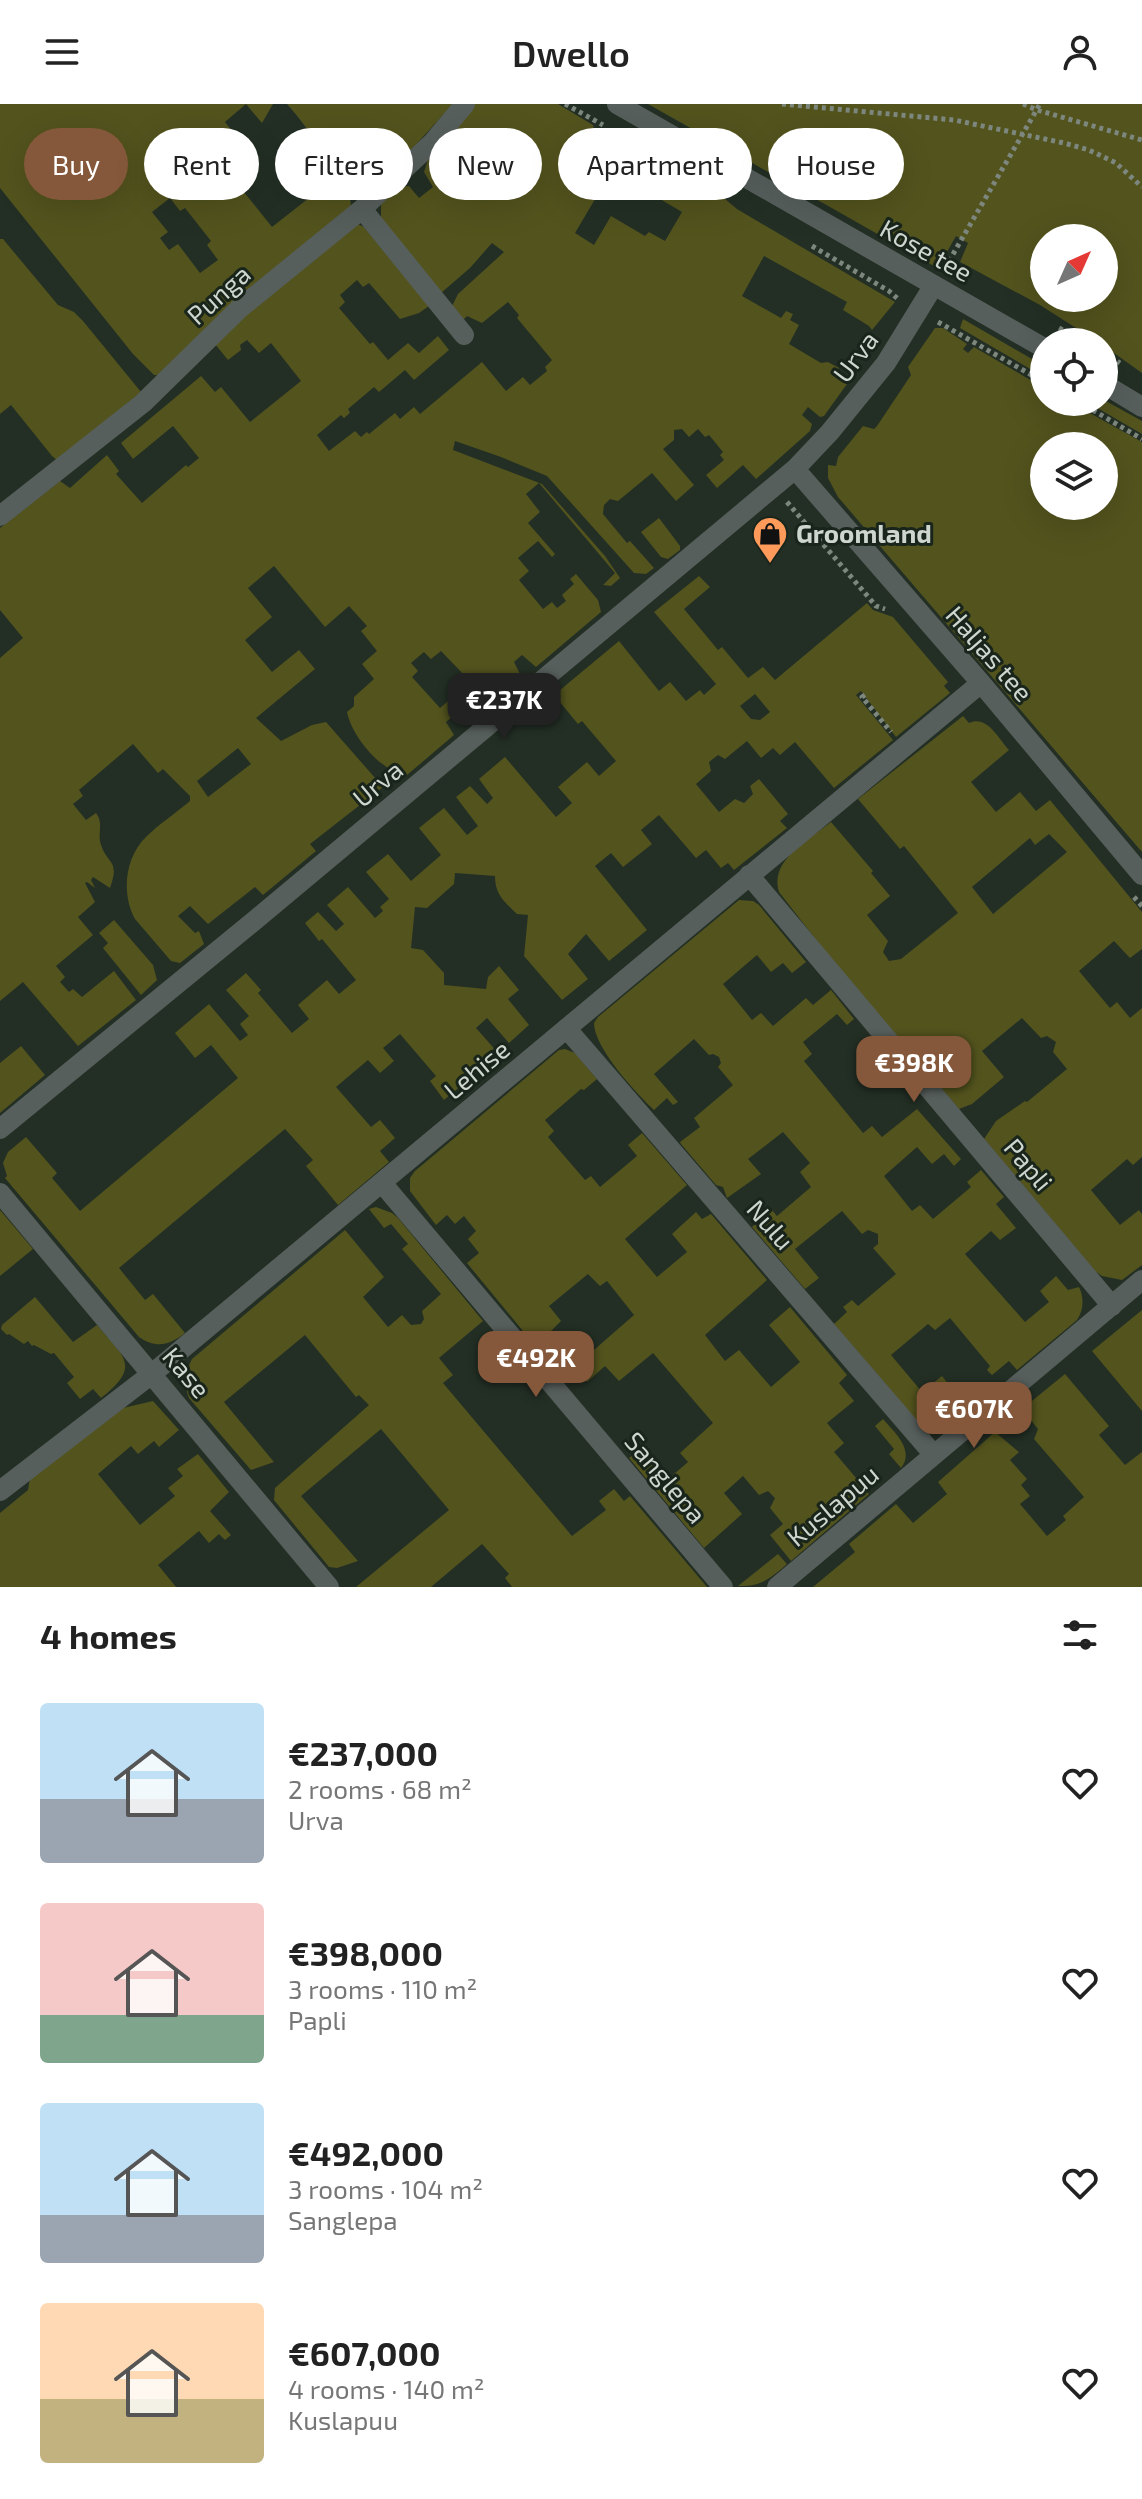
<!DOCTYPE html>
<html lang="en">
<head>
<meta charset="utf-8">
<style>
  :root { --surface:#fff; --page:#f6f6f6; --text:#222; --muted:#767676; --accent:#85583b }
  body { margin:0; font-family:"Exo 2",sans-serif; background:var(--page); color:var(--text); height:100vh; display:flex; flex-direction:column; font-size:30px; white-space:nowrap }
  * { box-sizing:border-box; margin:0 }
  p { font-size:26px; color:var(--muted) }
  .icon { flex:none; width:44px; height:44px; fill:none; stroke:currentColor; stroke-width:2; stroke-linecap:round; stroke-linejoin:round }
  .map { position:relative; height:1483px; overflow:hidden }
  .drawer { display:flex; flex-direction:column; background:var(--surface); flex:1 }
  .drawer>* { flex:none }
  .banner { position:absolute; left:24px; top:24px; width:1094px; height:72px; display:flex; gap:16px }
  .needle { width:52px; rotate:45deg }
  .fabs { position:absolute; left:1030px; top:120px; display:grid; gap:16px }
  .fabs a { display:grid; place-items:center; width:88px; height:88px; border-radius:50%; background:var(--surface); box-shadow:0 8px 32px #0002; font-size:40px }
  .price { position:absolute; translate:-50% -68px; padding:0 18px; border-radius:16px; background:var(--accent); color:#fff; font-size:26px; line-height:52px; filter:drop-shadow(0 2px 4px #0008) }
  .price::after { content:''; position:absolute; left:50%; top:48px; width:24px; height:18px; margin-left:-12px; background:inherit; clip-path:polygon(0 0,100% 0,50% 100%) }
  .price.current { background:#222; color:#fff }
  ul { padding:0; list-style:none }
  li { display:flex; align-items:center; gap:24px; height:200px; padding:0 40px }
  li span { display:grid; place-items:center; flex:none; width:224px; height:160px; border-radius:8px; color:#555 }
  li>.icon { margin-inline-start:auto }
  span .icon { width:96px; height:96px; fill:#fffc; stroke-width:1 }
  li b { font-size:34px }
  h2 { display:flex; justify-content:space-between; align-items:center; height:96px; padding:0 40px; font-size:34px }
  .pill { padding:0 28px; border-radius:36px; background:var(--surface); box-shadow:0 8px 32px #0002; font-size:28px; line-height:72px }
  .pill.current { background:var(--accent); color:#fff }
  header { display:flex; justify-content:space-between; align-items:center; height:104px; padding:0 40px; background:var(--surface); font-size:36px; font-weight:600 }
  .map>svg:first-child { display:block }
</style>
</head>
<body>
<header><svg class="icon" aria-label="menu" viewBox="0 0 24 24"><path d="M4 6h16M4 12h16M4 18h16"/></svg>Dwello<svg class="icon" aria-label="person" viewBox="0 0 24 24"><circle cx="12" cy="8" r="4"/><path d="M4 21q1-7 8-7t8 7"/></svg></header>
<div class="map">
<svg width="1142" height="1483" viewBox="0 0 1142 1483">
  <rect width="100%" height="100%" fill="#232f25"/>
  <!-- green -->
  <path fill="#52531d" fill-rule="evenodd" d="M0 0H273L262 19 246 0 225 18 240 37 206 66 223 86 235 77 272 123 328 79C341 79 351 89 351 102L159 271H154L133 250 0 84ZM170 94 180 107 185 104 211 137 207 141 218 156 200 169 178 140 169 146 160 134 168 128 152 108Z
    M287 0H453L400 58 374 82C333 72 313 28 287 0Z
    M473 0H558L593 21 595 30 592 36 620 53 575 129 594 141 611 112 645 132 649 128 665 137 682 108 628 76 636 62 653 72 663 57 706 79 737 105 895 198 872 226 869 222 843 206 847 198 764 152 742 192 781 214 786 207 793 210 790 216 799 221 789 240 821 259 828 258 839 264 833 271 847 280 824 312 820 313 808 303 802 311 812 320 810 327 756 375 743 361 717 384 706 371 724 356 720 351 723 348 709 331 705 333 698 325 689 333 682 325 674 326V336L663 345 694 381 676 397 652 369 618 397 610 395 604 401 603 410 627 439 630 437 654 464 646 470 634 469 547 372 501 353 455 337 453 346 542 380 605 452 620 474 611 482 603 481 615 469 539 379 526 390 540 408 528 419 555 450 552 453 538 437 518 454 529 467 519 476 543 505 552 498 557 504 566 497 562 491 574 480 570 475 576 470 598 496 601 508 536 563 522 551 514 558 522 574 518 580 489 605 463 580 461 577 465 572 441 547 431 555 424 548 411 559 418 567 412 573 440 604 454 592 464 603 446 618 454 631 407 671C382 669 352 633 347 608L354 602V593L374 575 362 560 377 547 361 527 367 522 349 502 325 523 274 462 248 484 272 513 245 536 272 568 299 546 315 565 256 614 281 637 312 621 326 618 383 683 310 740 316 747 263 791 255 783 208 820 190 802 178 812 195 829 199 827 204 840 180 859 171 857 135 815C121 790 125 753 146 733 159 720 176 709 190 697V692L163 665 158 669 133 640 79 686 83 692 73 700 86 716 96 709C104 719 97 729 101 741 108 761 120 756 110 784L93 773 91 776 95 784 87 778 85 779 95 798 78 813 93 831 56 862 65 873 60 878 69 888 73 885 82 893 114 867 136 896 78 942 23 878 0 897V554L23 534 0 506V424L60 377 70 384 107 351 119 367 116 370 142 399 186 361 188 363 199 354 173 322 133 355 121 339 201 272 215 288 221 283 250 318 301 277 271 239 259 249 247 236 240 241 241 246 228 256 215 240 226 227 358 120 364 123 429 202 419 209 400 215 369 179 363 183 357 176 340 191 345 198 339 204 370 240 373 238 388 256 408 239 419 249 438 232 449 246 414 276 405 266 379 288 374 283 348 305 350 309 344 314 341 311 317 331 329 347 355 327 361 333 367 328 369 330 395 309 400 315 414 303 420 310 482 258 506 287 523 273 530 281 547 267 545 263 552 256 517 214 519 211 508 198 482 219 467 212 463 216 452 202 458 190 504 148 492 139 470 164 441 189 381 119V100L398 83 409 82 419 94 433 83 424 68 429 52ZM238 644 251 660 208 693 197 677Z
    M648 0H1142V269L1104 242V238H1098L1040 201 960 158 968 139 956 132 939 162H934ZM1044 134H1104V194H1044Z
    M0 135H3L58 201 74 208 83 217 141 288 58 357 52 352 11 301 0 310Z
    M963 215 1044 262V273L960 224Z
    M935 224H943L967 240 963 245 968 249 974 243 1044 284V298H1070L1142 338V748L838 393 828 374V361L836 362 838 353 863 322 874 325 877 322 911 271 908 263ZM1044 342H1104V402H1044Z
    M1104 296 1142 317V330L1087 298H1104Z
    M659 414 680 442V446L668 455 661 453 641 428Z
    M699 472 710 483 684 505 718 546 722 543 748 574 763 563 775 576 867 499 873 506 893 513 948 578 944 582 950 589 896 633 861 587 856 591 893 636 834 684 795 638 780 651 773 644 761 654 747 637 725 655 718 651 709 658 711 667 696 680 719 708 735 695 744 699 753 690 750 682 759 675 788 710 780 717 787 724 734 766 728 759 721 764 706 746 696 754 659 711 641 726 652 740 623 763 611 749 595 762 647 826 609 857 586 830 568 850 588 875 562 896 524 852 528 811 517 810C504 797 495 791 495 772L455 769 454 780 427 804 415 803 411 844 423 846 444 869V881L486 885 488 873 499 862 519 886 508 895 529 921 509 939 487 914 476 924 499 950 444 996 430 977 436 972 400 930 383 944 394 957 380 969 368 956 336 983 371 1023 380 1016 395 1034 380 1047 389 1058 338 1101 306 1062 313 1056 285 1025 119 1164 145 1196 153 1190 185 1229C170 1241 156 1245 139 1233L5 1074 7 1072 3 1059 8 1048 26 1033 57 1069 52 1074 80 1107 238 974 211 941 195 954 175 929 209 900 240 937 248 931 240 920 249 912 226 886 246 869 261 886 258 889 292 929 309 915 298 901 327 876 339 890 356 876 322 835 319 837 305 819 318 808 336 827 344 820 327 801 348 783 375 814 383 807 380 803 389 795 366 768 388 750 411 777 441 751 419 724 444 704 467 731 478 722 456 693 470 682 487 700 493 694 479 675 505 653 556 713 572 699 558 683 587 658 599 672 616 657 582 617 578 620 554 591 619 537 659 587 670 578 686 597 700 586 704 591 716 580 654 508ZM755 590 770 608 760 616 751 615 740 602Z
    M963 612 969 619C987 611 998 634 1009 646L971 678 996 708 1020 688 1036 707 1050 696 1142 808V845L1130 854 1114 837 1079 867 1110 904 1117 898 1130 914 1142 904V1053L1133 1061 1127 1055 1091 1086 1120 1121 1139 1106 1142 1110V1161L1122 1176 1102 1172 1095 1167 984 1035 996 1017 1025 997 1027 998 1067 965 1053 948 1056 938 1047 932 1041 934 1022 914 982 947 1004 973 972 1000 959 1005 831 855 779 788C769 756 809 736 831 718L873 767 871 769 890 792 867 811 888 837 883 848 889 857 901 855 958 809 904 742 900 745 858 695ZM1049 730 1067 748 993 810 972 783 1030 734 1035 741Z
    M739 796 753 797 759 801 806 858 792 869 783 859 771 868 757 851 723 880 752 916 761 909 773 922 806 894 813 901 831 886 854 915 847 921 837 910 803 938 812 950 804 957 863 1029 872 1022 882 1033 917 1005 961 1055 954 1062 944 1050 932 1060 917 1043 884 1072 912 1107 920 1101 933 1115 971 1083 967 1078 981 1066 1004 1093 996 1100 1016 1124 1000 1136 991 1127 965 1150 1025 1218 1049 1198 1040 1187 1056 1172 1068 1186 1079 1183C1084 1193 1084 1206 1077 1216L1017 1266 1009 1257 992 1271 987 1266 990 1262 950 1214 935 1226 928 1220 891 1251 922 1288 942 1272 957 1291 969 1281 973 1286 959 1298 968 1308C953 1320 943 1331 923 1324L834 1220 847 1208 843 1203 852 1196 858 1202 896 1170 873 1144 878 1140V1130L868 1126 862 1130 842 1107 795 1145 819 1174 805 1185 752 1123 772 1106 777 1112 811 1083 800 1068 810 1059 783 1028 748 1055 761 1070 727 1094 723 1083 716 1081 681 1040 680 1038 700 1023 694 1014 733 981 718 963 721 959 719 953 713 950 709 951 694 935 654 970 678 998 673 1001 667 994 654 1006C636 989 594 944 594 919L598 913Z
    M114 816 153 861 157 876 141 891 103 844 108 839 99 829Z
    M21 942 45 971 0 1009V959Z
    M565 945 575 949 597 975 584 986 581 985 545 1016 554 1027 548 1033 585 1076 591 1072 600 1083 637 1052 628 1041 642 1029 687 1081 625 1135 657 1173 687 1148 672 1130 696 1108 702 1115 711 1110 767 1176 705 1231 725 1257 739 1246 771 1283 800 1258 769 1221 790 1203 847 1271 839 1279 854 1297 827 1319 844 1339 834 1348 857 1375 859 1374 863 1378 860 1380 869 1390 791 1457 770 1431 783 1420 770 1404 775 1394 768 1387 759 1391 743 1372 724 1389 742 1410 704 1444 629 1354 642 1344 667 1376 688 1358 680 1349 713 1319 653 1249 619 1277 605 1262 587 1278 572 1259 576 1256 579 1259 634 1211 607 1177 600 1182 588 1170 549 1202 561 1217 551 1227 559 1237 556 1240 545 1227 532 1238 467 1159 479 1149 468 1135 476 1127 464 1112 455 1120 447 1111 436 1121 410 1087V1074L415 1067 559 946Z
    M376 1103 392 1109 398 1114 483 1217 439 1254 453 1271 443 1279 572 1432 606 1406 599 1397 614 1385 624 1397 630 1392 707 1483H512L505 1474 509 1470 482 1440 431 1483H356L449 1406 381 1325 301 1392 358 1457 337 1464 329 1463 274 1396 275 1384 369 1301 359 1291 356 1293 305 1231 224 1298 274 1358 251 1366 189 1294C183 1279 185 1269 192 1255L345 1126 384 1173 363 1193 388 1223 402 1211 411 1221 421 1220 424 1215 422 1207 441 1190 402 1145 408 1140 391 1120 384 1124 369 1105Z
    M0 1106 33 1145 0 1172Z
    M35 1193 73 1238 97 1221C124 1253 142 1262 101 1294L93 1285 80 1295 67 1279 74 1273 54 1249 51 1250 34 1241 32 1242 28 1237 24 1240 9 1230 7 1231 1 1225 2 1221Z
    M1142 1206V1307L1092 1247Z
    M1065 1270 1109 1322 1099 1331 1125 1361 1142 1348V1483H813L855 1448 849 1440 896 1400 913 1419 947 1390 938 1378 995 1328 1019 1348 1010 1356 1027 1375 1021 1381 1030 1392 1020 1400 1047 1432 1066 1416 1063 1412 1084 1393 1034 1335 1038 1325 1022 1305Z
    M153 1297 179 1326 159 1343 154 1337 138 1350 131 1342 98 1370 140 1421 175 1392 168 1384 183 1372 177 1365 198 1350 229 1388 210 1407 231 1431 225 1436 219 1430 209 1439 199 1427 158 1461 176 1483H0V1409L28 1386 30 1374 123 1304Z
    M883 1315C895 1329 915 1346 901 1364L889 1350 894 1345 875 1322Z
    M778 1450 787 1460C771 1474 761 1483 738 1482Z"/>
  <g fill="none" stroke-linecap="round" stroke-linejoin="round">
    <!-- path -->
    <path stroke="#7d877e" stroke-width="5" stroke-dasharray="4 4" stroke-linecap="butt" d="M565 0 603 21
      M782 0 954 16 1064 39 1089 46 1116 59 1142 83
      M1023 0 1037 6 1142 36
      M812 142 889 187 898 195
      M948 158 964 168
      M945 164 1040 0
      M938 218 1044 278
      M1059 224 1084 238
      M1104 249 1120 259
      M1079 298 1142 335
      M787 398 876 502 885 505
      M865 591 862 593 891 628
      M1134 793 1142 802"/>
    <!-- minor -->
    <path stroke="#575f5c" stroke-width="20" d="M617 0 1044 244
      M362 105 464 231
      M1104 280 1142 303
      M795 365 981 579 1142 771
      M0 412 143 299 239 205 362 105 433 38 465 0
      M749 771 1112 1202
      M567 925 934 1351
      M0 1025 254 817 795 365 830 328 886 259 934 181
      M382 1079 723 1483
      M0 1089 329 1483
      M0 1387 153 1269 981 579
      M777 1483 1142 1176"/>
  </g>
  <!-- icons -->
  <defs>
    <symbol id="shop-pin" viewBox="-11 -11 22 30"><path d="M0 17L-7.5 6A9.5 9.5 0 1 1 7.5 6Z" fill="#ff9b5a" stroke="#19251b"/><path d="M-5-2.5h2.3a2.7 3.5 0 0 1 5.4 0H5L5.5 6h-11ZM-1.5-2.5h3a1.5 2.3 0 0 0-3 0Z" fill="#111"/></symbol>
  </defs>
  <g fill-rule="evenodd">
    <use href="#shop-pin" x="750" y="410" width="40" height="54"/>
  </g>
  <g text-anchor="middle" stroke-width="6" stroke-linejoin="round" paint-order="stroke">
    <!-- street labels -->
    <g font-size="26" fill="#ced6cf" stroke="#19251b">
      <text transform="translate(926 147) rotate(29)" y="9">Kose tee</text>
      <text transform="translate(219 191) rotate(-42)" y="9">Punga</text>
      <text transform="translate(856 253) rotate(-53)" y="9">Urva</text>
      <text transform="translate(989 550) rotate(49)" y="9">Haljas tee</text>
      <text transform="translate(378 680) rotate(-40)" y="9">Urva</text>
      <text transform="translate(477 966) rotate(-40)" y="9">Lehise</text>
      <text transform="translate(1028 1061) rotate(50)" y="9">Papli</text>
      <text transform="translate(770 1121) rotate(49)" y="9">Nulu</text>
      <text transform="translate(186 1269) rotate(50)" y="9">Kase</text>
      <text transform="translate(665 1374) rotate(50)" y="9">Sanglepa</text>
      <text transform="translate(833 1402) rotate(-40)" y="9">Kuslapuu</text>
    </g>
    <!-- poi labels -->
    <g font-size="26" font-weight="bold" fill="#ced6cf" stroke="#19251b" text-anchor="start">
      <text x="796" y="439">Groomland</text>
    </g>
  </g>
</svg>
<div class="fabs">
<a><svg class="needle" viewBox="-14 -14 28 28"><path d="M0-13l5 13h-10z" fill="#e53935"/><path d="M0 13l5-13h-10z" fill="#767676"/></svg></a>
<a><svg class="icon" aria-label="locate" viewBox="0 0 24 24"><circle cx="12" cy="12" r="6"/><path d="M12 2v4M12 18v4M2 12h4M18 12h4"/></svg></a>
<a><svg class="icon" aria-label="layers" viewBox="0 0 24 24"><path d="M12 4l9 5-9 5-9-5zM3 14l9 5 9-5"/></svg></a>
</div>
<b class="price current" style="left:504px;top:637px">€237K</b>
<b class="price" style="left:914px;top:1000px">€398K</b>
<b class="price" style="left:536px;top:1295px">€492K</b>
<b class="price" style="left:974px;top:1346px">€607K</b>
<div class="banner">
<a class="pill current">Buy</a>
<a class="pill">Rent</a>
<a class="pill">Filters</a>
<a class="pill">New</a>
<a class="pill">Apartment</a>
<a class="pill">House</a>
</div>
</div>
<section class="drawer">
<h2>4 homes<svg class="icon" aria-label="filters" viewBox="0 0 24 24"><path d="M4 7h16M4 17h16"/><circle cx="9" cy="7" r="2"/><circle cx="15" cy="17" r="2"/></svg></h2>
<ul>
<li><span style="background:linear-gradient(#bfe0f5 60%,#9aa5b1 0)"><svg class="icon" aria-label="home" viewBox="0 0 24 24"><path d="M3 11l9-7 9 7M6 9v11h12V9"/></svg></span><div><b>€237,000</b><p>2 rooms · 68 m²</p><p>Urva</p></div><svg class="icon" aria-label="heart" viewBox="0 0 24 24"><path d="M12 20l-8-8c-3-5 5-10 8-4 3-6 11-1 8 4z"/></svg></li>
<li><span style="background:linear-gradient(#f6c9c9 70%,#7fa58c 0)"><svg class="icon" aria-label="home" viewBox="0 0 24 24"><path d="M3 11l9-7 9 7M6 9v11h12V9"/></svg></span><div><b>€398,000</b><p>3 rooms · 110 m²</p><p>Papli</p></div><svg class="icon" aria-label="heart" viewBox="0 0 24 24"><path d="M12 20l-8-8c-3-5 5-10 8-4 3-6 11-1 8 4z"/></svg></li>
<li><span style="background:linear-gradient(#bfe0f5 70%,#9aa5b1 0)"><svg class="icon" aria-label="home" viewBox="0 0 24 24"><path d="M3 11l9-7 9 7M6 9v11h12V9"/></svg></span><div><b>€492,000</b><p>3 rooms · 104 m²</p><p>Sanglepa</p></div><svg class="icon" aria-label="heart" viewBox="0 0 24 24"><path d="M12 20l-8-8c-3-5 5-10 8-4 3-6 11-1 8 4z"/></svg></li>
<li><span style="background:linear-gradient(#ffd9b3 60%,#c2b280 0)"><svg class="icon" aria-label="home" viewBox="0 0 24 24"><path d="M3 11l9-7 9 7M6 9v11h12V9"/></svg></span><div><b>€607,000</b><p>4 rooms · 140 m²</p><p>Kuslapuu</p></div><svg class="icon" aria-label="heart" viewBox="0 0 24 24"><path d="M12 20l-8-8c-3-5 5-10 8-4 3-6 11-1 8 4z"/></svg></li>
</ul>
</section>
</body>
</html>
